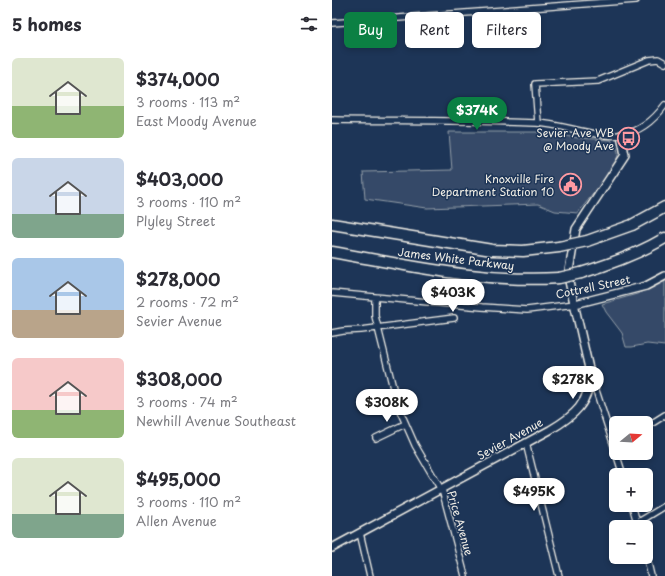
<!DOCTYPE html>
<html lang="en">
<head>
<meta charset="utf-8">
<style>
  :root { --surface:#fff; --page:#f2f2f3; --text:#2b2b33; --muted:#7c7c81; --accent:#0b8043 }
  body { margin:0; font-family:"Playpen Sans",sans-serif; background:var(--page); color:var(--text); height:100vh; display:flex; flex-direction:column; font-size:15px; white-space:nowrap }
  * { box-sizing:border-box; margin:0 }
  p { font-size:13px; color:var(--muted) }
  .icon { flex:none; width:22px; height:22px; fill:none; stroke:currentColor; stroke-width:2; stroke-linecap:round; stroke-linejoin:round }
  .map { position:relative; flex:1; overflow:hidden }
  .details { display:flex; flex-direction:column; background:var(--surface); width:332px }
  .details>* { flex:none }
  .hud { position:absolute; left:12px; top:12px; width:261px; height:36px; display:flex; gap:8px }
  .needle { width:26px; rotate:72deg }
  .buttons { position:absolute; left:277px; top:416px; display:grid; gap:8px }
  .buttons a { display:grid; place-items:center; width:44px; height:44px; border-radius:6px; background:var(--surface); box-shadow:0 2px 6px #0003; font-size:20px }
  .price { position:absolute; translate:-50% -34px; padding:0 9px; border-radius:14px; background:#fff; color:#222; font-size:13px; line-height:26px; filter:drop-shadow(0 1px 2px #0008) }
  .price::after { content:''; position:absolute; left:50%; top:24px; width:12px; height:9px; margin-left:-6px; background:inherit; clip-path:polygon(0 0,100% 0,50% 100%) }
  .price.selected { background:var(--accent); color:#fff }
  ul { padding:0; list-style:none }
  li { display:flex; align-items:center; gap:12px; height:100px; padding:0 12px }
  li span { display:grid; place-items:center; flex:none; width:112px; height:80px; border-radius:6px; color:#555 }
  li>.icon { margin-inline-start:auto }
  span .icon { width:48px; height:48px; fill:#fffc; stroke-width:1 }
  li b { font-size:17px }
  h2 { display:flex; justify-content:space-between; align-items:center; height:48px; padding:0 12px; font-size:17px }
  .chip { padding:0 14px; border-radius:6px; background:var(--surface); box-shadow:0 2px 6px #0003; font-size:14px; line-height:36px }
  .chip.selected { background:var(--accent); color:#fff }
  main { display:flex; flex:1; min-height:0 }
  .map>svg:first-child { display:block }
</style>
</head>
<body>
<main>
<section class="details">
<h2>5 homes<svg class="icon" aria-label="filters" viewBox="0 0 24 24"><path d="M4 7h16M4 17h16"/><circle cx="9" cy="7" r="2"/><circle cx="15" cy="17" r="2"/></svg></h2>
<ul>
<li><span style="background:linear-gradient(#dfe7d0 60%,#8fb573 0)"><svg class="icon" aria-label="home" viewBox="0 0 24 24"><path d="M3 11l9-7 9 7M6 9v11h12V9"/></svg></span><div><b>$374,000</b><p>3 rooms · 113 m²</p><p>East Moody Avenue</p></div></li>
<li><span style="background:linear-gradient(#c9d6e8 70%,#7fa58c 0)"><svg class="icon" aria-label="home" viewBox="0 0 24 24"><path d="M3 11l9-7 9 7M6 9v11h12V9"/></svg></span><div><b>$403,000</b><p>3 rooms · 110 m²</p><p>Plyley Street</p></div></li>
<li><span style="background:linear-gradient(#a9c7e8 65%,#b9a48a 0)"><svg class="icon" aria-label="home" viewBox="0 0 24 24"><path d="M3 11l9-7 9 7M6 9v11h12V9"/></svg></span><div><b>$278,000</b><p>2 rooms · 72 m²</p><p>Sevier Avenue</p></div></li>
<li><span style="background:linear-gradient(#f6c9c9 65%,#8fb573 0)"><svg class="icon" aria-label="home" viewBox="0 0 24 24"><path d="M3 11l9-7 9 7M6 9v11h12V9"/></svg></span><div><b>$308,000</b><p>3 rooms · 74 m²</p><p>Newhill Avenue Southeast</p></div></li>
<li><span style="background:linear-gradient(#dfe7d0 70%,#7fa58c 0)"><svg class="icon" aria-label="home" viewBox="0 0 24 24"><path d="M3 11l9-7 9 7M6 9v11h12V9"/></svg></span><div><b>$495,000</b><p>3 rooms · 110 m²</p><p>Allen Avenue</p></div></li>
</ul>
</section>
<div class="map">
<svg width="333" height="576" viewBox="0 0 333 576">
  <rect width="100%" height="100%" fill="#1d3557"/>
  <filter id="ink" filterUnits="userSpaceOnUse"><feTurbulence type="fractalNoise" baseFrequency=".025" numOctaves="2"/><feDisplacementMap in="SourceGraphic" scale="8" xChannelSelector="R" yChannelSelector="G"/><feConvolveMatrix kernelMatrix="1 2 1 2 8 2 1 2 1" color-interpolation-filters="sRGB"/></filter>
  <g filter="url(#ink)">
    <!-- green -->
    <path fill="#354a67" stroke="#949ea8" d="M117 132H205L246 138 279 140C283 145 286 148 286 154 286 165 254 202 246 213L223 211 206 204 95 208 33 199 31 172 120 170Z
      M333 281V346L315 344 300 347H294L290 333 274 312 270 304 305 294Z"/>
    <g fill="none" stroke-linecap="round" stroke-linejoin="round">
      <defs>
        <path id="minor" d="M0 23 304 0
          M0 120C68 121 136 120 204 123 232 124 261 138 289 135 308 132 322 120 333 105
          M206 123 203 84 266 81 317 60 326 59 333 63
          M0 293 150 307 195 310 243 304
          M43 297V316L65 404 83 445 111 493 133 576
          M0 333 11 331 29 330 122 318
          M259 375 284 452
          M314 427 333 415
          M44 438 73 424
          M194 443 227 576
          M284 453 291 475
          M300 505 306 526
          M305 523 333 506
          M28 533 38 576
          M314 555 319 576"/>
        <path id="tertiary" d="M243 304 314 286 333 276
          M0 548 218 430C242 416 258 403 258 373L236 277 244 229 293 155 289 135"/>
        <path id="motorway" d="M0 224 160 250 191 251 227 247
          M255 241 300 225 333 207
          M0 252C75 265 150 283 227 278
          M249 273C279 264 306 254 333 238"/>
      </defs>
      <!-- minor casing -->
      <use href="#minor" stroke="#f4f1e8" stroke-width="8"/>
      <!-- tertiary casing -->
      <use href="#tertiary" stroke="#f4f1e8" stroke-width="10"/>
      <!-- motorway casing -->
      <use href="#motorway" stroke="#f4f1e8" stroke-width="13"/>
      <!-- minor -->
      <use href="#minor" stroke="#1d3557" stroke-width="5.5"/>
      <!-- tertiary -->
      <use href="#tertiary" stroke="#1d3557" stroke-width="7"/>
      <!-- motorway -->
      <use href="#motorway" stroke="#1d3557" stroke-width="10"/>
      <defs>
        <path id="motorway-bridge" d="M227 247 255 241
          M227 278 249 273"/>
      </defs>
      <!-- motorway-bridge casing -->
      <use href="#motorway-bridge" stroke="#f4f1e8" stroke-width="13" stroke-linecap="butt"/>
      <!-- motorway-bridge -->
      <use href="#motorway-bridge" stroke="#1d3557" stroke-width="10"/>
    </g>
  </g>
  <!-- icons -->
  <defs>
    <symbol id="bus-ring" viewBox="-11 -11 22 22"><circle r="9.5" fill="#1d3557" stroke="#ff9aa2" stroke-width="1.5"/><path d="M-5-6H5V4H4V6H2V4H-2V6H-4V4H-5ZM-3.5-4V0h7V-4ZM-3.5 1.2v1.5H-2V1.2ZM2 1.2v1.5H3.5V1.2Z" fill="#ff9aa2"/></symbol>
    <symbol id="civic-ring" viewBox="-11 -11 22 22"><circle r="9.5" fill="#1d3557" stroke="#ff9aa2" stroke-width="1.5"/><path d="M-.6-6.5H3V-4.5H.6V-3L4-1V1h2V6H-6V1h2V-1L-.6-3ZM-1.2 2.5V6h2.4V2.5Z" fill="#ff9aa2"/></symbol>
  </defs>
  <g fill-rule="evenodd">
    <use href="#bus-ring" x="284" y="126" width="25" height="25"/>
    <use href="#civic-ring" x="226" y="172" width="25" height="25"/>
  </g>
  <g text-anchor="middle" stroke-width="3" stroke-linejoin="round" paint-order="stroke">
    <!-- poi labels -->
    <g font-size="11" fill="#f4f1e8" stroke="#1d3557" text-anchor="end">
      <text x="282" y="137">Sevier Ave WB<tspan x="282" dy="13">@ Moody Ave</tspan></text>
      <text x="222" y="183">Knoxville Fire<tspan x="222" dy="13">Department Station 10</tspan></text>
    </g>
    <!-- street labels -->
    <g font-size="11" fill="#f4f1e8" stroke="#1d3557">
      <text transform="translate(124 259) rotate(7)" y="4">James White Parkway</text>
      <text transform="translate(261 287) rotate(-12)" y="4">Cottrell Street</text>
      <text transform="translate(178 439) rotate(-29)" y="4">Sevier Avenue</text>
      <text transform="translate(128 523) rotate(74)" y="4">Price Avenue</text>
    </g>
  </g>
</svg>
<div class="buttons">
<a><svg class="needle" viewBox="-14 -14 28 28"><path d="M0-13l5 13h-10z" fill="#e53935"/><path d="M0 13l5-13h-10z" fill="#7c7c81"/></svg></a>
<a>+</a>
<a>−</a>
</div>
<b class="price selected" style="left:145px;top:131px">$374K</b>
<b class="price" style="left:121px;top:313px">$403K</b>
<b class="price" style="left:241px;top:400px">$278K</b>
<b class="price" style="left:55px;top:423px">$308K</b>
<b class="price" style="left:202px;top:512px">$495K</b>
<div class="hud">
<a class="chip selected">Buy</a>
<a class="chip">Rent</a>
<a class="chip">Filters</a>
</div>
</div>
</main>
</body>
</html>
